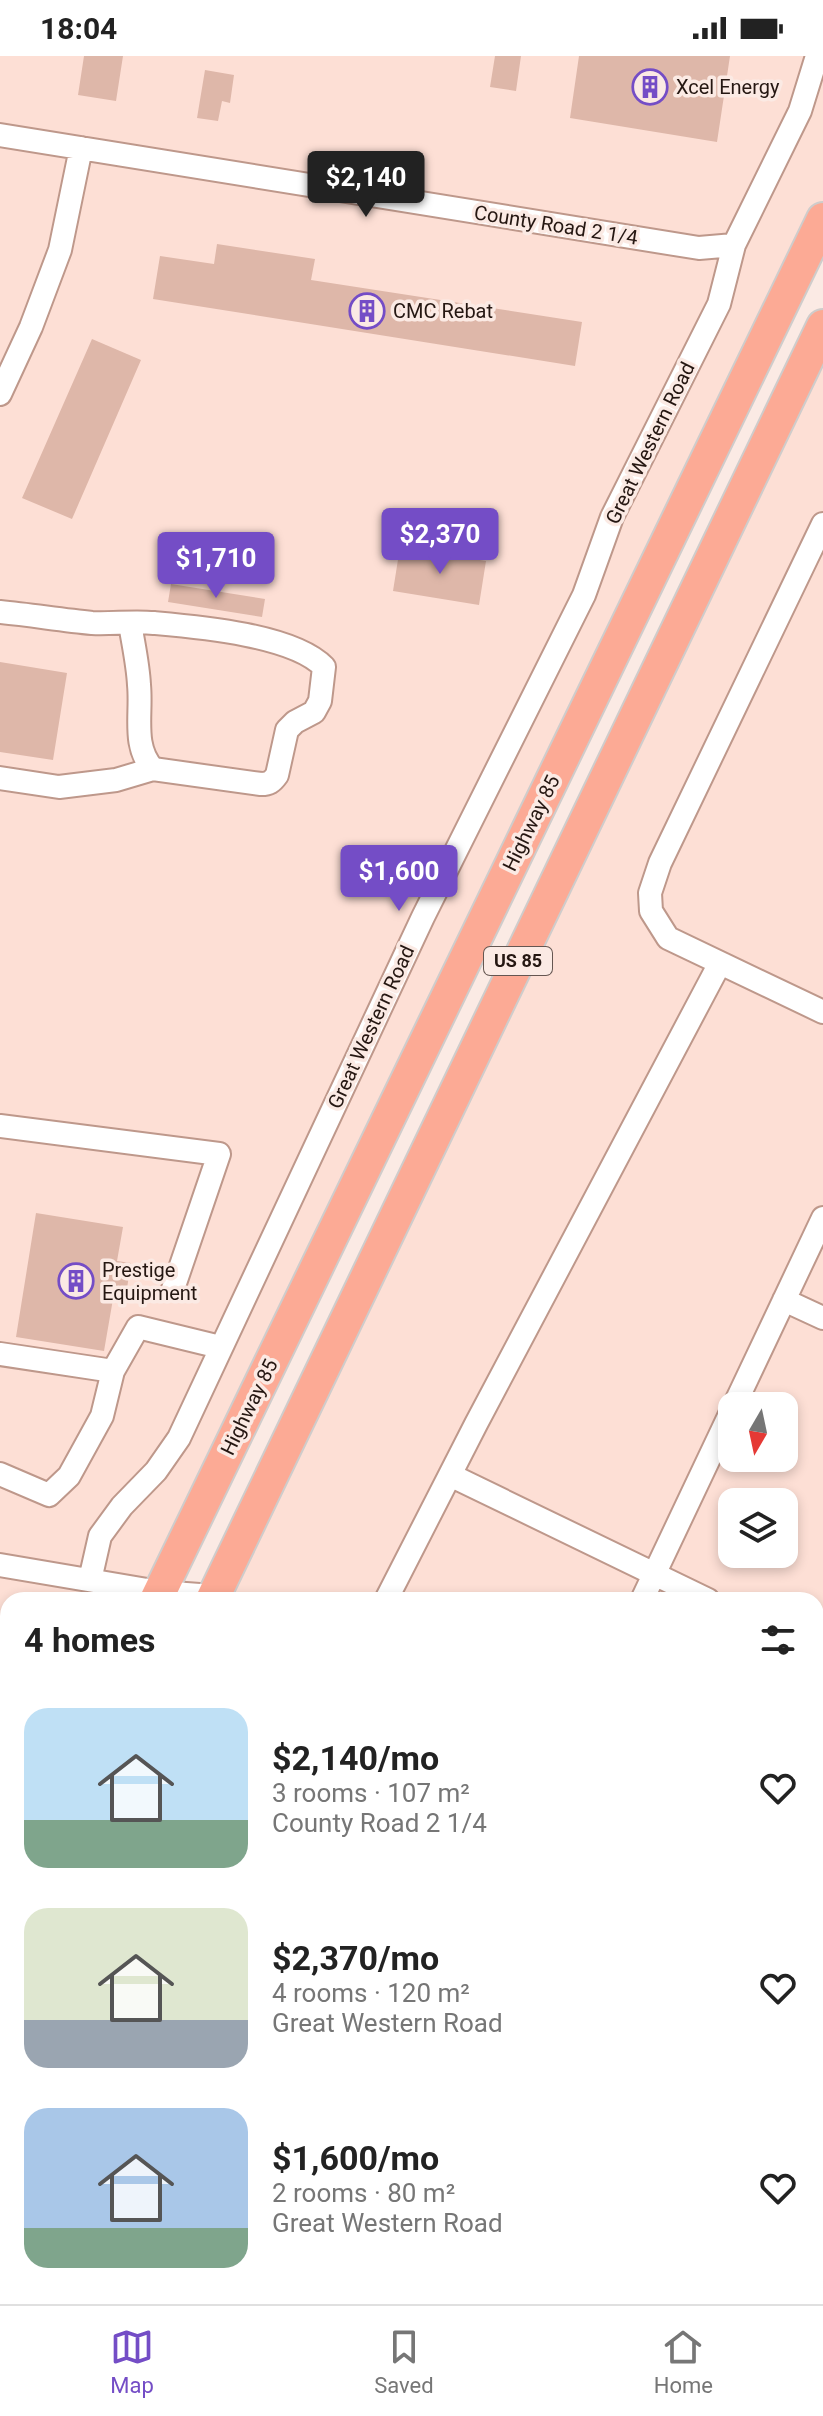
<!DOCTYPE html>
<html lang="en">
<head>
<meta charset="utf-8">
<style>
  :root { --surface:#fff; --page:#f6f6f6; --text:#222; --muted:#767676; --line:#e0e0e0; --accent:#744dc6 }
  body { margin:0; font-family:Roboto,sans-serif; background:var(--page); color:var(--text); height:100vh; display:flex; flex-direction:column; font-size:30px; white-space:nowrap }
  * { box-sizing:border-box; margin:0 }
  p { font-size:26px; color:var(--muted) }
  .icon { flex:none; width:44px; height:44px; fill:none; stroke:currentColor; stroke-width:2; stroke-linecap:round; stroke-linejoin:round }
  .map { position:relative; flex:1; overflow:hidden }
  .drawer { position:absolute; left:0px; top:1536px; width:824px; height:712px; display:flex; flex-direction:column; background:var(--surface); border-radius:24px 24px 0 0; box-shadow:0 4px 12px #0003 }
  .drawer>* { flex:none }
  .needle { width:52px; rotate:189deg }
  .buttons { position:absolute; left:718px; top:1336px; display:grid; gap:16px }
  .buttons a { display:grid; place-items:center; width:80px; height:80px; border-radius:16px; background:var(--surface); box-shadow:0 4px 12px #0003; font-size:40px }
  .price { position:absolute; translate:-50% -68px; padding:0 18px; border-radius:8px; background:var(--accent); color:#fff; font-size:26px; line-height:52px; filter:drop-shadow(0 2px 4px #0008) }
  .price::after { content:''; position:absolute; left:50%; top:48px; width:24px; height:18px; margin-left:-12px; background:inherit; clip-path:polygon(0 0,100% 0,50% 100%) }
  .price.current { background:#222; color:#fff }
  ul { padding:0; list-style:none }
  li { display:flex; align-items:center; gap:24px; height:200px; padding:0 24px }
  li span { display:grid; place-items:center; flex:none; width:224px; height:160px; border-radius:24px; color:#555 }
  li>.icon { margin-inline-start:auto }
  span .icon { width:96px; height:96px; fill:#fffc; stroke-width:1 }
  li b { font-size:34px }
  h2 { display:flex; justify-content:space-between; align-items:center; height:96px; padding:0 24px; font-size:34px }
  .status { display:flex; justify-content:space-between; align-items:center; height:56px; padding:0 40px; background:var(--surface); direction:ltr }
  .status svg { height:22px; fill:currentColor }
  .menu { display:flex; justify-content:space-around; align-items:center; height:112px; border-top:2px solid var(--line); background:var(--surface); font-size:22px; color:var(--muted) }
  .menu a { display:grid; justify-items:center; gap:4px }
  .menu .current { color:var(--accent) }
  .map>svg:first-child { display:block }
</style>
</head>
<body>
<div class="status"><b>18:04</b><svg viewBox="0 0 49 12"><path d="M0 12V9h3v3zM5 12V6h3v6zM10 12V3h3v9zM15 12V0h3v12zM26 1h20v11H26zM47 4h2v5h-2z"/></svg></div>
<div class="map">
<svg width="823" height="2248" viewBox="0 0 823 2248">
  <rect width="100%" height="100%" fill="#fbeae4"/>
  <!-- built -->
  <path fill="#fddfd5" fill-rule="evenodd" d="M0 0H823V163L156 1544H8V1866L0 1886Z
    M823 270V2213L816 2222V1544H212ZM732 1350H784V1402H732ZM732 1446H784V1498H732Z
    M8 1998V2240H804L799 2248H0V2022Z"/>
  <!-- water -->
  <path fill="#86bcdb" d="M823 2213V2248H799L804 2240H816V2222Z
    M425 2240H539L546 2248H411Z"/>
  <!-- building -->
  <path fill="#deb7a9" d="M84 0H123L116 45 78 39Z
    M495 0H521L516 35 490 31Z
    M579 0H730L717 86 570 62Z
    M205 14 234 19 230 47 222 45 218 65 197 62Z
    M217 188 315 203 311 224 582 266 575 310 153 243 160 200 214 208Z
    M92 283 141 304 72 463 22 442Z
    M400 491 486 505 479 549 393 535Z
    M171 528 265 543 262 561 168 546Z
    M0 606 67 617 53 704 0 696Z
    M36 1157 123 1171 117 1205 131 1207 125 1245 113 1243 104 1295 16 1281Z"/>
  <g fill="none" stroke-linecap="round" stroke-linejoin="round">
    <defs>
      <path id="minor" d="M0 79 699 192 734 189
        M0 338 31 271 60 194 81 92
        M823 468 660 807 650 837 651 855 668 882 823 956
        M0 556C31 559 61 564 92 567 112 568 133 565 154 567 199 571 293 579 324 611L320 645 314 656 295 666 287 674 277 719C272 726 269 728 261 728L153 713C132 690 142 658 139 629 138 608 133 587 130 567
        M0 722 59 731 116 724 153 713
        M0 1070 219 1098 173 1233
        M784 1244 823 1262
        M0 1298 113 1315
        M734 1350 823 1162
        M0 1418 49 1439 69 1420 102 1360 113 1315 138 1271 220 1291
        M450 1419 708 1544
        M0 1509 159 1536 213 1540
        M90 1524 100 1480 122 1450 156 1415 179 1382 423 861 584 539 612 461 719 248 734 189 800 55 817 0
        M386 1544 476 1368 720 907
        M642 1544 732 1354
        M816 1596 823 1600
        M816 1785 823 1770
        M816 1956 823 1959
        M816 2013 823 2016
        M816 2105 823 2106"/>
      <path id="highway" d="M156 1544 823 163
        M212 1544 823 270
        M0 1886 8 1866
        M0 2022 8 1998"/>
    </defs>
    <!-- minor casing -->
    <use href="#minor" stroke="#be988b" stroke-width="26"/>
    <!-- highway casing -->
    <use href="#highway" stroke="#cfcccb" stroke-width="36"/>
    <!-- minor -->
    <use href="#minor" stroke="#fff" stroke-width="22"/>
    <!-- highway -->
    <use href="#highway" stroke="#fcaa95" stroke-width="32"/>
  </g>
  <!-- icons -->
  <defs>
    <symbol id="building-ring" viewBox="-11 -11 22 22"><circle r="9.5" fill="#fbeae4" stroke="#744dc6" stroke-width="1.5"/><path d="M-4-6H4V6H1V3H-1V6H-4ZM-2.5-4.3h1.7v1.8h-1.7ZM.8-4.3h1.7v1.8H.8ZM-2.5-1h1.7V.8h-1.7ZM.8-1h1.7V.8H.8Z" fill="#744dc6"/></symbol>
  </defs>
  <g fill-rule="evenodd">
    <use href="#building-ring" x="630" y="11" width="40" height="40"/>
    <use href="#building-ring" x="347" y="235" width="40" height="40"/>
    <use href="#building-ring" x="56" y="1205" width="40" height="40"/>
  </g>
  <g text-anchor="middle" stroke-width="7" stroke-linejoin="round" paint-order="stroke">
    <!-- shield labels -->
    <rect fill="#fbeae4" stroke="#655651" stroke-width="2" x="484" y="891" width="68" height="28" rx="6"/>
    <g font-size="18" font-weight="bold" fill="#251712">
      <text x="518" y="911">US 85</text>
    </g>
    <!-- poi labels -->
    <g font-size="20" fill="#251712" stroke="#fbeae4" text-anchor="start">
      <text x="676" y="38">Xcel Energy</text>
      <text x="393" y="262">CMC Rebat</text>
      <text x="102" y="1221">Prestige<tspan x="102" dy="23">Equipment</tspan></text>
    </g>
    <!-- street labels -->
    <g font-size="20" fill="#251712" stroke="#fbeae4">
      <text transform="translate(556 169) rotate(9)" y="7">County Road 2 1/4</text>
      <text transform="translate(650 387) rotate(-64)" y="7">Great Western Road</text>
      <text transform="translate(531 767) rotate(-64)" y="7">Highway 85</text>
      <text transform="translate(371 971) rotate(-65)" y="7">Great Western Road</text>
      <text transform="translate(249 1351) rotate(-64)" y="7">Highway 85</text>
    </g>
  </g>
</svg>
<div class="buttons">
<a><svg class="needle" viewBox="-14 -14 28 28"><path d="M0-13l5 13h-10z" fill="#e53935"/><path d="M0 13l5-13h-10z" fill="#767676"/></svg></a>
<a><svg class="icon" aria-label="layers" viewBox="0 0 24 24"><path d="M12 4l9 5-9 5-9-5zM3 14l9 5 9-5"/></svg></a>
</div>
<b class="price current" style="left:366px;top:163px">$2,140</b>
<b class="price" style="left:440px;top:520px">$2,370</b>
<b class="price" style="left:216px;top:544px">$1,710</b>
<b class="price" style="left:399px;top:857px">$1,600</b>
<section class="drawer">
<h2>4 homes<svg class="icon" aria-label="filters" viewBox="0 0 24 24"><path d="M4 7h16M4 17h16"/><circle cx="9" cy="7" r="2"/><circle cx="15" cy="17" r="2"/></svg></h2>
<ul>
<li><span style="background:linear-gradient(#bfe0f5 70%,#7fa58c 0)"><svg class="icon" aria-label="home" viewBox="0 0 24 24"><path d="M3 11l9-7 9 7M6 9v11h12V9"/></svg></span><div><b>$2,140/mo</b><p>3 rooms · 107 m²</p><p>County Road 2 1/4</p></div><svg class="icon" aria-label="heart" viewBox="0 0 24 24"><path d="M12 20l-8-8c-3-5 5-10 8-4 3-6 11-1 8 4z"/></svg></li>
<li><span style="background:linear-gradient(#dfe7d0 70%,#9aa5b1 0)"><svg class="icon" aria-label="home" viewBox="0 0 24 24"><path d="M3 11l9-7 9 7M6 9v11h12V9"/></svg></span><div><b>$2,370/mo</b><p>4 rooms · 120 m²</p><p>Great Western Road</p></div><svg class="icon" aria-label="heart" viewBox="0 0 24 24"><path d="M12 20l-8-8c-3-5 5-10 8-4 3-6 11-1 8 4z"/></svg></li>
<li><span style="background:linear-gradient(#a9c7e8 75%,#7fa58c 0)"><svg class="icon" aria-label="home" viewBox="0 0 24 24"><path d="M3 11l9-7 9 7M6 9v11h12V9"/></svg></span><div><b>$1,600/mo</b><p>2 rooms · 80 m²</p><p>Great Western Road</p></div><svg class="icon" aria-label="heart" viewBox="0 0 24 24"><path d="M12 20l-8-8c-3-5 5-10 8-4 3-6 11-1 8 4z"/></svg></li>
</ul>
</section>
</div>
<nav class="menu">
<a class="current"><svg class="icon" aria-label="map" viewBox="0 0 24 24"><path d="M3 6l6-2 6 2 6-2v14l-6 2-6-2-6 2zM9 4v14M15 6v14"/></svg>Map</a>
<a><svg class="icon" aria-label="saved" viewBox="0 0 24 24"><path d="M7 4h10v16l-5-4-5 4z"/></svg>Saved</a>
<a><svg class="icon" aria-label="home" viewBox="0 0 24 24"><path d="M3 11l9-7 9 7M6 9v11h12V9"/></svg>Home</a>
</nav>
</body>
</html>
